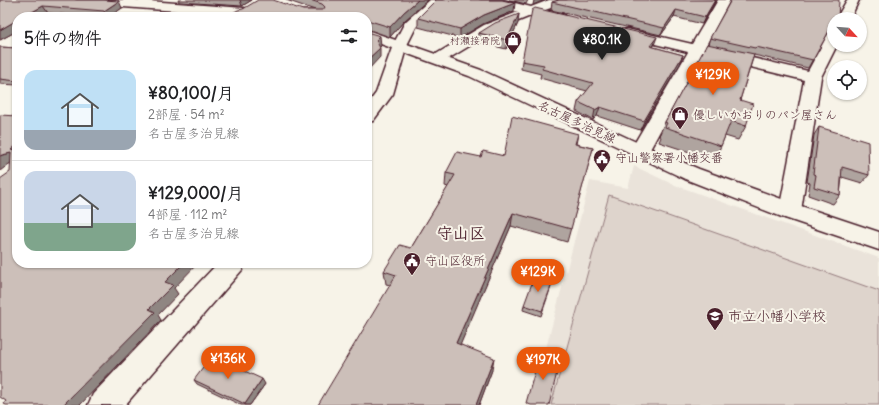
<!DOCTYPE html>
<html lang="ja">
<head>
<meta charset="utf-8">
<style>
  :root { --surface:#fff; --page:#f2f2f2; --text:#202124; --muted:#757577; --line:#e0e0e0; --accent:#ea580c }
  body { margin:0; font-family:Delius,"Klee One",sans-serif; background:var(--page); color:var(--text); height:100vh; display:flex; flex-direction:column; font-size:15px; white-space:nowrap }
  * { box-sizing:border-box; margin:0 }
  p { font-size:13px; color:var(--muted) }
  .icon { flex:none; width:22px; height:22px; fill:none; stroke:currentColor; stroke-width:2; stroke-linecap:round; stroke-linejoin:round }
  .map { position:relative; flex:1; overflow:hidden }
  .details { position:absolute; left:12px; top:12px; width:360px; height:256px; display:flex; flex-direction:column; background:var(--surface); border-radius:16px; box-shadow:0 1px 3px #0004 }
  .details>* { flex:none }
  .needle { width:26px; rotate:116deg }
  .controls { position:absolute; left:827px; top:12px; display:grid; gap:8px }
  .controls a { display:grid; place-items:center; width:40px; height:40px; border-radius:50%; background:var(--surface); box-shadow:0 1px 3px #0004; font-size:20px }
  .price { position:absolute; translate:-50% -34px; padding:0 9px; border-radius:14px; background:var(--accent); color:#fff; font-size:13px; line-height:26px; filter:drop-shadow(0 1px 2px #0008) }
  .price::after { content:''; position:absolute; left:50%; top:24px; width:12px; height:9px; margin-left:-6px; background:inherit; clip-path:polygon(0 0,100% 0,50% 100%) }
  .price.active { background:#222; color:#fff }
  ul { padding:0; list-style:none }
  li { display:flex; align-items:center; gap:12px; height:100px; padding:0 12px }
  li+li { border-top:1px solid var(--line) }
  li span { display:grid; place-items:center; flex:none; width:112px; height:80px; border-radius:12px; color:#555 }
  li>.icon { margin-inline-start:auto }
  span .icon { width:48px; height:48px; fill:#fffc; stroke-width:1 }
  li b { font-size:17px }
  h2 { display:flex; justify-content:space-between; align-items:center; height:48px; padding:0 12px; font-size:17px }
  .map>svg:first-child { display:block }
</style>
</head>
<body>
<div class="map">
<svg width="879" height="405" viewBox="0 0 879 405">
  <rect width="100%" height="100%" fill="#f7f3e8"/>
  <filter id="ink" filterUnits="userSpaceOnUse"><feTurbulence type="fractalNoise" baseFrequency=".025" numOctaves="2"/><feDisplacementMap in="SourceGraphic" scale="8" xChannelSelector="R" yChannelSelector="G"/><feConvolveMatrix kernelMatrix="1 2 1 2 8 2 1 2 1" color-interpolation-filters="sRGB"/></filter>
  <g filter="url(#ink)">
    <!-- built -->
    <path fill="#eae3da" d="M634 166 672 184 879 258V405H531L590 181 628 188Z"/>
    <!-- green -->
    <path fill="#ded4cc" stroke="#947a7c" d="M609 195 879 291V405H551Z"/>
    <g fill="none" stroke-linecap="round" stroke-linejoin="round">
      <defs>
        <path id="minor" d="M77 0H135L244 8 249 9 251 12 249 15 244 16 83 4 78 3Z
          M430 0H443L416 27 407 45 393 94 373 121 367 122V105L376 93 393 45 405 22Z
          M481 0H503L531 7 549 0H566L565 3 545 10 565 15 567 18 565 21 560 22 533 15 494 31 443 62 438 64 433 62 430 59 433 56 484 25 518 12 482 3Z
          M718 0H730L705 47 808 71 827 36 829 33 834 32V45H837L821 77 801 211 798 217 790 219 782 217 779 211 804 80 701 55 647 155 640 157 633 155 630 151 688 52 622 36 620 33 622 30 627 29 692 44Z
          M847 0H859L850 19H836Z
          M218 263H245L242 270 125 405H88L93 394Z"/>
        <path id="major" d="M367 30 481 70 647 147 699 169 798 205 879 232V250L782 217 685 179 469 76 367 39Z"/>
      </defs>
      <!-- minor casing -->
      <use href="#minor" stroke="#4a1f2b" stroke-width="3"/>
      <!-- major casing -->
      <use href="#major" stroke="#4a1f2b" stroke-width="3"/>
      <!-- minor -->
      <use href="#minor" fill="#f7f3e8" fill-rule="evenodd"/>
      <!-- major -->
      <use href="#major" fill="#f7f3e8" fill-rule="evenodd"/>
    </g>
    <!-- wall -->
    <path fill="#afa49f" stroke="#4a1f2b" d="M0 0 122 8 109 17H94L48 13 17 17V31L0 40Z
      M178 0H252L242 6 179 2Z
      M286 0H428L404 21 390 37 367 29V17L243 9 315 10Z
      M509 0H528L526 4Z
      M716 0 702 24 674 17 661 35 551 10 552 2Z
      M514 11 483 24 460 38 418 27V18Z
      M834 19V28L833 29 830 28 808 68 754 55 740 100 746 126 738 140 725 136 721 146 714 160 659 142 661 137 659 136 665 122 708 44 710 38Z
      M518 23 506 49 478 42 479 33Z
      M654 45 653 47 683 55 680 64 640 130 597 116 593 120 576 111 578 102 587 91 540 78 541 74 521 69 522 61Z
      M0 47 17 48V85L0 84Z
      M819 127 869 175 862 183 842 177 840 195 833 204 808 195 810 183 807 182 814 135Z
      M578 134 576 144 593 148 567 242 511 226 460 344 492 370 479 405 390 285 386 284 384 271 411 248 448 187 445 186 446 173 481 157 504 156Z
      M553 281 541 316 523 310 524 305Z
      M194 380 265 384 250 405H241L197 384Z"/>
    <!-- shaded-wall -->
    <path fill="#8f8682" stroke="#4a1f2b" d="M240 0H252L242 6Z
      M418 0H428L404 21 390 37V27L404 12Z
      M534 0H545L533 5Z
      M715 0H716L702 24 705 17Z
      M119 1 122 8 109 17H107L104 11Z
      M515 3 514 11 483 24 460 38V29L484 15Z
      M43 6 48 13 41 17H23Z
      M676 10 674 17 661 35 664 28Z
      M519 14 518 23 506 49 507 40Z
      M17 20V31L0 40V30Z
      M380 36 381 46 377 50 376 40Z
      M657 37 654 45 647 55 650 46Z
      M380 48V57L367 71V60Z
      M683 55 680 64 640 130 644 121Z
      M600 107 597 116 593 120 595 110Z
      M17 145V158L11 150Z
      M11 153 17 162 9 164 0 171V156L2 155Z
      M513 213 511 226 456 355V343Z
      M184 263H198L174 288 178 294 158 315 161 320 80 405H63L149 309 165 282Z
      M494 358 492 370 479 405H476Z
      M262 379 265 384 250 405H245V404Z"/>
    <!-- building -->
    <path fill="#ccbfb9" stroke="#4a1f2b" d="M0 0H104L119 1 104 11 43 6 23 17H17V20L0 30Z
      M258 0H273L303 10H323L325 7 322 4 310 0H418L404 12 390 27 367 20V17H225L238 10 243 9Z
      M436 0H502L515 3 484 15 460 29 418 18Z
      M559 0H715L705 17 676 10 664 28 552 2Z
      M731 0H839L838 19H834L833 24 813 60 756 47 755 48 710 38Z
      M535 8 657 37 650 46 683 55 644 121 600 107 595 110 578 102 593 83 542 69 544 65 522 61 532 10Z
      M519 14 507 40 479 33 495 23Z
      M367 32 380 36 376 40 380 48 367 60Z
      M707 44 754 54 740 100 753 104 746 126 731 121 721 146 665 127 667 123 665 122Z
      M0 47 17 48V81L0 79Z
      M0 115 17 116V145L11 150 17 152V263H184L165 282 173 285 149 309 155 312 63 405H6L4 404 6 401 0 397V179L10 172 11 153 2 155 0 156Z
      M512 116 578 134 575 144 593 148 571 229 513 213 456 343 494 358 476 405H318L396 275 384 271 400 245 411 248 455 175 446 173 457 152 481 157 483 151 504 156Z
      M819 127 868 142 869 175 842 167 840 195 814 187 816 175 813 174Z
      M535 275 553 281 542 311 524 305Z
      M540 353 560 360 549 405H531L526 403Z
      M212 356 262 379 245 404 194 380Z"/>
  </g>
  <!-- icons -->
  <defs>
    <symbol id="shop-pin" viewBox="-11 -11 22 30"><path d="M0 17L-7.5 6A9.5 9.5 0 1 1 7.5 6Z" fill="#4a1f2b" stroke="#f7f3e8"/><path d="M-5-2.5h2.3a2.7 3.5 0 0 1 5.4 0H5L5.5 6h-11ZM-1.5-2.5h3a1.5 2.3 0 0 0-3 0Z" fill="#fff"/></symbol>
    <symbol id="civic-pin" viewBox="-11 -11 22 30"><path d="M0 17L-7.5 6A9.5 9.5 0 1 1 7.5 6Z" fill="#4a1f2b" stroke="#f7f3e8"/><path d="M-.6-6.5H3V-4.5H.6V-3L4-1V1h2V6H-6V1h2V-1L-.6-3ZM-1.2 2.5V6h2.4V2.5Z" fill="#fff"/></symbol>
    <symbol id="school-pin" viewBox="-11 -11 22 30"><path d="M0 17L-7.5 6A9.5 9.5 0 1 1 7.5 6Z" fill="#4a1f2b" stroke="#f7f3e8"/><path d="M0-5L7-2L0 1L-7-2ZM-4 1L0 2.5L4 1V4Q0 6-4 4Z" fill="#fff"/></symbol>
  </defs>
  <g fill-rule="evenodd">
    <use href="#shop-pin" x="503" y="30" width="20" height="27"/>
    <use href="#shop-pin" x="670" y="105" width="20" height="27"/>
    <use href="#civic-pin" x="592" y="148" width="20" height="27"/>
    <use href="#civic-pin" x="402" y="251" width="20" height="27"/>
    <use href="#school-pin" x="705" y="306" width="20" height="27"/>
  </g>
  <g text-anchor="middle" stroke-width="4" stroke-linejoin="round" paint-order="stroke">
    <!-- far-poi labels -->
    <g font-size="10" fill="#4a1f2b" stroke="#f7f3e8" text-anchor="end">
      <text x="500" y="44">村瀬接骨院</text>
    </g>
    <!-- poi labels -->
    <g font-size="12" fill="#4a1f2b" stroke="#f7f3e8" text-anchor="start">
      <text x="693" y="119">優しいかおりのパン屋さん</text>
      <text x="615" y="162">守山警察署小幡交番</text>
      <text x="425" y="265">守山区役所</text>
    </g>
    <!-- street labels -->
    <g font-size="12" fill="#4a1f2b" stroke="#f7f3e8">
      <text transform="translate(577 122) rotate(25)" y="4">名古屋多治見線</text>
    </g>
    <!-- near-poi labels -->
    <g font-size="14" fill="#4a1f2b" stroke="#f7f3e8" text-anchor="start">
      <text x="728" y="321">市立小幡小学校</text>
    </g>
    <!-- district labels -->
    <g font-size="16" font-weight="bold" fill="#4a1f2b" stroke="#f7f3e8">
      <text x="461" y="239">守山区</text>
    </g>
  </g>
</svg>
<div class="controls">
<a><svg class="needle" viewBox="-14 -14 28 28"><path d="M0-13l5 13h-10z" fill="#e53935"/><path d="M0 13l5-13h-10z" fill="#757577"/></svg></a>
<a><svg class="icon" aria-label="locate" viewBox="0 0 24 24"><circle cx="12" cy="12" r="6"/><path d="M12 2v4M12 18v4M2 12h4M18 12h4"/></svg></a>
</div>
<b class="price active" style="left:602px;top:61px">¥80.1K</b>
<b class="price" style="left:713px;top:96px">¥129K</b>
<b class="price" style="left:538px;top:293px">¥129K</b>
<b class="price" style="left:228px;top:380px">¥136K</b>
<b class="price" style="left:543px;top:381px">¥197K</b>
<section class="details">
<h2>5件の物件<svg class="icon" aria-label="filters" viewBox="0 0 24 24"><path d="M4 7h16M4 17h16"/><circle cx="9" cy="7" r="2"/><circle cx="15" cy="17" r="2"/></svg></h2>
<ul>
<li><span style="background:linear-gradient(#bfe0f5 75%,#9aa5b1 0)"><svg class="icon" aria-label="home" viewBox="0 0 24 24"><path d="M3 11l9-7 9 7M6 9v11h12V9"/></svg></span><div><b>¥80,100/月</b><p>2部屋 · 54 m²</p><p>名古屋多治見線</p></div></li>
<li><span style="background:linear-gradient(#c9d6e8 65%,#7fa58c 0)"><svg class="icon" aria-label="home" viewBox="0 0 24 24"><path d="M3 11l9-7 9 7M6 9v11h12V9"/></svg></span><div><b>¥129,000/月</b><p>4部屋 · 112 m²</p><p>名古屋多治見線</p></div></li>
</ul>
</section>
</div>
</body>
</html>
